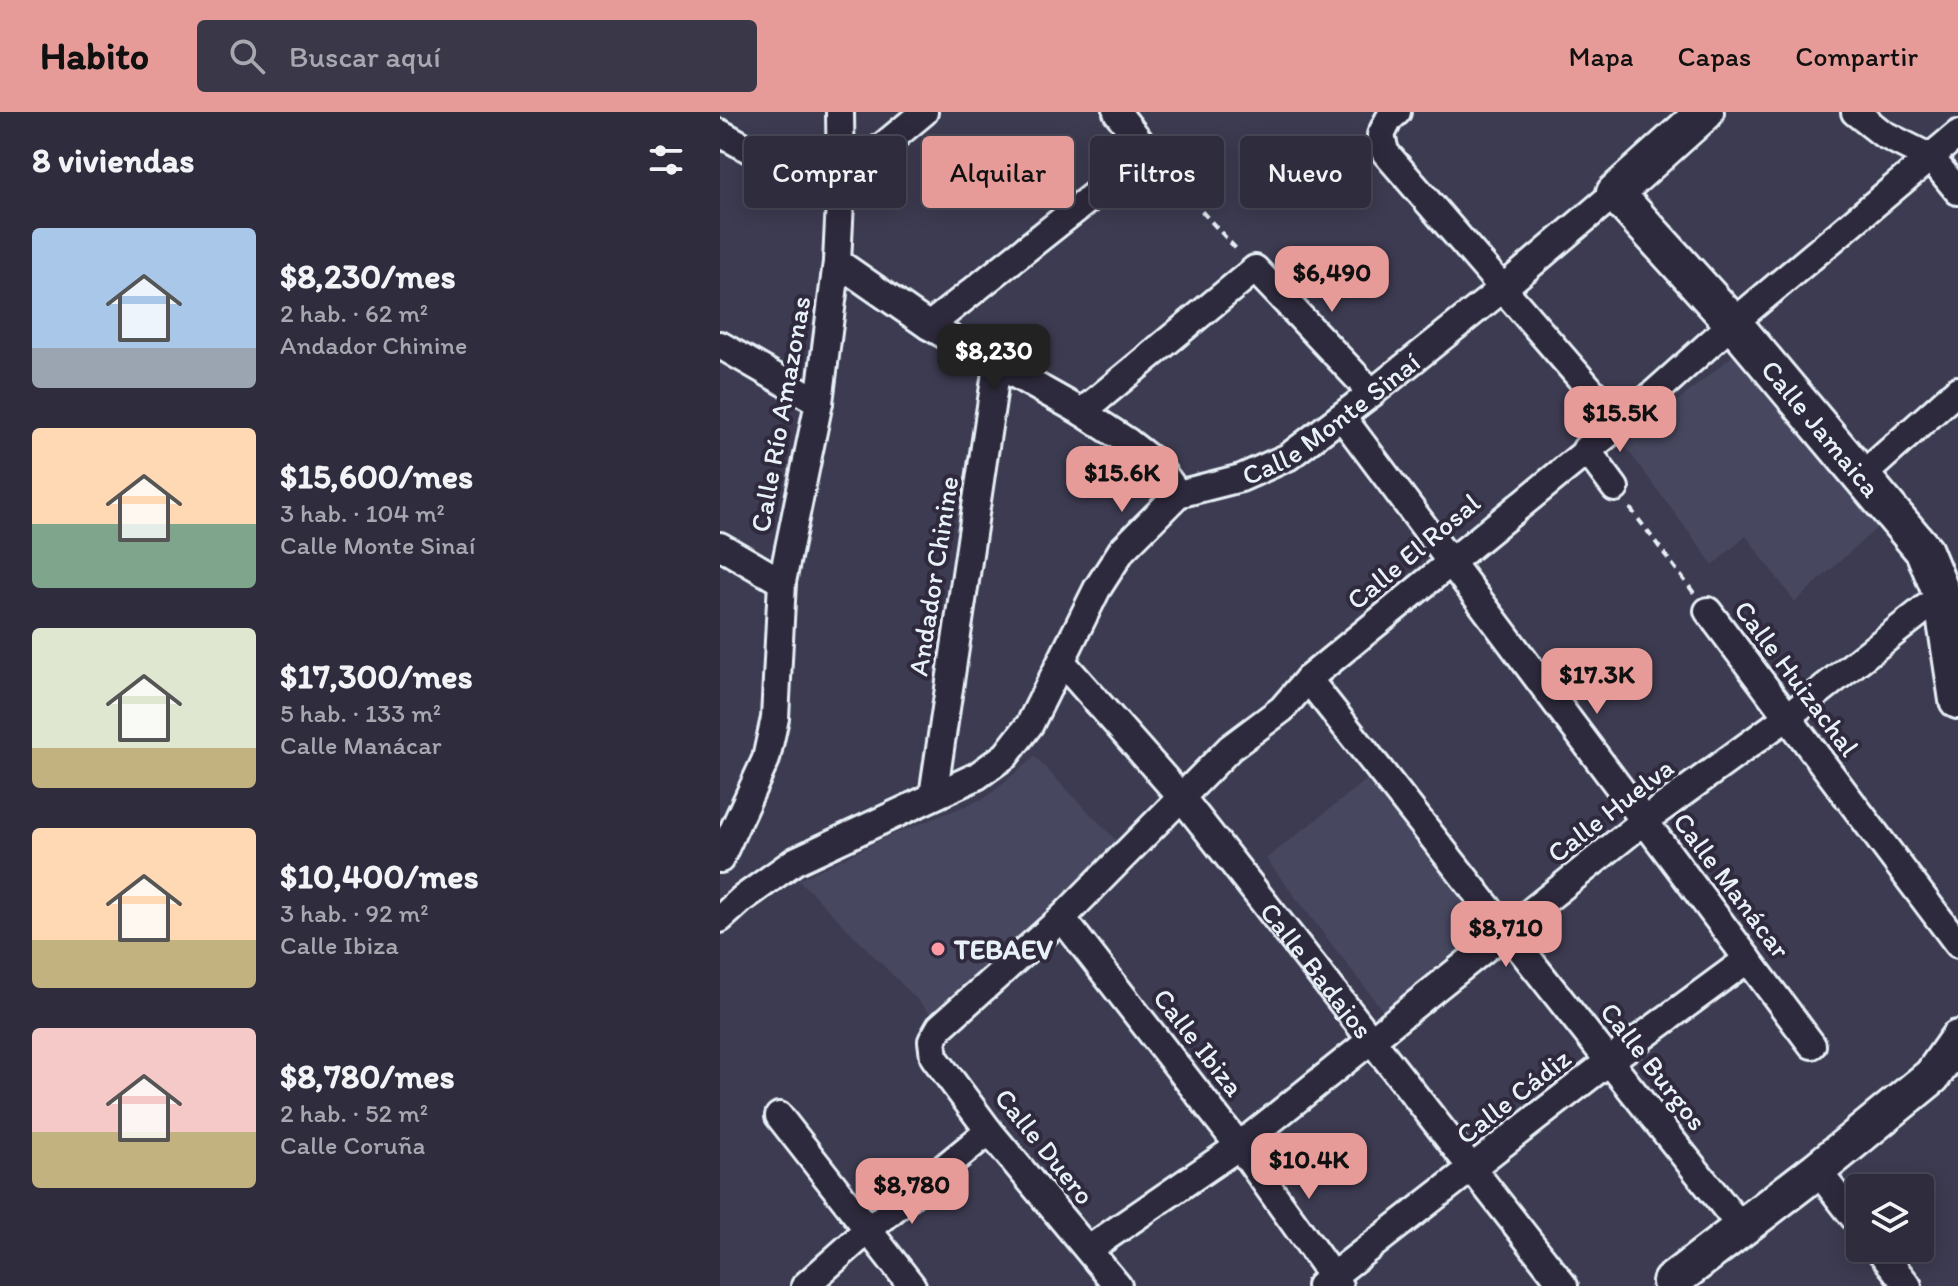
<!DOCTYPE html>
<html lang="es">
<head>
<meta charset="utf-8">
<style>
  :root { --surface:#2e2c3d; --page:#3a3848; --text:#f1f3f6; --muted:#a7a7b0; --line:#494857; --accent:#e69b98 }
  body { margin:0; font-family:Itim,sans-serif; background:var(--page); color:var(--text); height:100vh; display:flex; flex-direction:column; font-size:30px; white-space:nowrap }
  * { box-sizing:border-box; margin:0 }
  p { font-size:26px; color:var(--muted) }
  .icon { flex:none; width:44px; height:44px; fill:none; stroke:currentColor; stroke-width:2; stroke-linecap:round; stroke-linejoin:round }
  .map { position:relative; flex:1; overflow:hidden }
  .side { display:flex; flex-direction:column; background:var(--surface); width:720px }
  .side>* { flex:none }
  .top-card { position:absolute; left:24px; top:24px; width:760px; height:72px; display:flex; gap:16px }
  .buttons { position:absolute; left:1126px; top:1062px; display:grid; gap:16px }
  .buttons a { display:grid; place-items:center; width:88px; height:88px; border-radius:8px; background:var(--surface); box-shadow:0 4px 20px #0003,0 0 0 2px var(--line); font-size:40px }
  .price { position:absolute; translate:-50% -68px; padding:0 18px; border-radius:16px; background:var(--accent); color:#111; font-size:26px; line-height:52px; filter:drop-shadow(0 2px 4px #0008) }
  .price::after { content:''; position:absolute; left:50%; top:48px; width:24px; height:18px; margin-left:-12px; background:inherit; clip-path:polygon(0 0,100% 0,50% 100%) }
  .price.on { background:#222; color:#fff }
  ul { padding:0; list-style:none }
  li { display:flex; align-items:center; gap:24px; height:200px; padding:0 32px }
  li span { display:grid; place-items:center; flex:none; width:224px; height:160px; border-radius:8px; color:#555 }
  li>.icon { margin-inline-start:auto }
  span .icon { width:96px; height:96px; fill:#fffc; stroke-width:1 }
  li b { font-size:34px }
  h2 { display:flex; justify-content:space-between; align-items:center; height:96px; padding:0 32px; font-size:34px }
  .chip { padding:0 28px; border-radius:8px; background:var(--surface); box-shadow:0 4px 20px #0003,0 0 0 2px var(--line); font-size:28px; line-height:72px }
  .chip.on { background:var(--accent); color:#111 }
  header { display:flex; align-items:center; gap:48px; box-sizing:border-box; height:112px; padding:0 40px; background:var(--accent); color:#111 }
  header strong { font-size:38px }
  nav { display:flex; gap:44px; margin-inline-start:auto; font-size:28px }
  .search { width:560px; height:72px; background:var(--page); display:flex; align-items:center; gap:20px; box-sizing:border-box; padding:0 28px; border-radius:8px; color:var(--muted); font-size:30px }
  main { display:flex; flex:1; min-height:0 }
  .map>svg:first-child { display:block }
</style>
</head>
<body>
<header>
<strong>Habito</strong>
<div class="search"><svg class="icon" aria-label="search" viewBox="0 0 24 24"><circle cx="10" cy="10" r="6"/><path d="M15 15l6 6"/></svg>Buscar aquí</div>
<nav><a>Mapa</a><a>Capas</a><a>Compartir</a></nav>
</header>
<main>
<section class="side">
<h2>8 viviendas<svg class="icon" aria-label="filters" viewBox="0 0 24 24"><path d="M4 7h16M4 17h16"/><circle cx="9" cy="7" r="2"/><circle cx="15" cy="17" r="2"/></svg></h2>
<ul>
<li><span style="background:linear-gradient(#a9c7e8 75%,#9aa5b1 0)"><svg class="icon" aria-label="home" viewBox="0 0 24 24"><path d="M3 11l9-7 9 7M6 9v11h12V9"/></svg></span><div><b>$8,230/mes</b><p>2 hab. · 62 m²</p><p>Andador Chinine</p></div></li>
<li><span style="background:linear-gradient(#ffd9b3 60%,#7fa58c 0)"><svg class="icon" aria-label="home" viewBox="0 0 24 24"><path d="M3 11l9-7 9 7M6 9v11h12V9"/></svg></span><div><b>$15,600/mes</b><p>3 hab. · 104 m²</p><p>Calle Monte Sinaí</p></div></li>
<li><span style="background:linear-gradient(#dfe7d0 75%,#c2b280 0)"><svg class="icon" aria-label="home" viewBox="0 0 24 24"><path d="M3 11l9-7 9 7M6 9v11h12V9"/></svg></span><div><b>$17,300/mes</b><p>5 hab. · 133 m²</p><p>Calle Manácar</p></div></li>
<li><span style="background:linear-gradient(#ffd9b3 70%,#c2b280 0)"><svg class="icon" aria-label="home" viewBox="0 0 24 24"><path d="M3 11l9-7 9 7M6 9v11h12V9"/></svg></span><div><b>$10,400/mes</b><p>3 hab. · 92 m²</p><p>Calle Ibiza</p></div></li>
<li><span style="background:linear-gradient(#f6c9c9 65%,#c2b280 0)"><svg class="icon" aria-label="home" viewBox="0 0 24 24"><path d="M3 11l9-7 9 7M6 9v11h12V9"/></svg></span><div><b>$8,780/mes</b><p>2 hab. · 52 m²</p><p>Calle Coruña</p></div></li>
</ul>
</section>
<div class="map">
<svg width="1238" height="1174" viewBox="0 0 1238 1174">
  <rect width="100%" height="100%" fill="#3d3b51"/>
  <filter id="ink" filterUnits="userSpaceOnUse"><feTurbulence type="fractalNoise" baseFrequency=".0125" numOctaves="2"/><feDisplacementMap in="SourceGraphic" scale="16" xChannelSelector="R" yChannelSelector="G"/><feConvolveMatrix kernelMatrix="1 2 1 2 8 2 1 2 1" color-interpolation-filters="sRGB"/></filter>
  <g filter="url(#ink)">
    <!-- built -->
    <path fill="#47475f" d="M1026 233 1171 403 1075 490 1026 424 993 453 904 333Z
      M315 645 401 733 216 907 79 768 167 725 265 686Z
      M649 666 770 823 667 904 546 747Z"/>
    <g fill="none" stroke-linecap="round" stroke-linejoin="round">
      <defs>
        <g id="minor">
          <path d="M677 0 669 7 661 23 665 40 900 312"/>
          <path d="M1135 0 1163 22 1211 46 1238 79"/>
          <path d="M0 21 91 72 121 69 204 0"/>
          <path d="M117 150 209 214 362 300 408 330 435 351 458 382"/>
          <path d="M209 214 428 40 397 0"/>
          <path d="M0 233 99 290"/>
          <path d="M362 300 535 157 652 281"/>
          <path d="M622 305 1092 933"/>
          <path d="M866 337 895 376"/>
          <path d="M1142 364 1238 278"/>
          <path d="M0 434 62 470"/>
          <path d="M988 499 1238 832"/>
          <path id="s1" d="M342 550 462 686 844 1174"/>
          <path d="M588 567C733 750 876 935 1022 1116"/>
          <path d="M213 684 277 254"/>
          <path d="M0 747 46 647 55 606 62 470 99 290 117 150 121 69 120 0"/>
          <path d="M342 806 519 1034 619 1174"/>
          <path id="s2" d="M0 807 22 787 75 749 257 664 286 643 310 612 377 477 402 438 458 382 521 366 568 345 652 281 782 177 895 81"/>
          <path d="M59 1004 192 1174"/>
          <path d="M1097 1058 1140 1113"/>
          <path d="M1158 1136 1188 1174"/>
          <path d="M369 1137 519 1034 924 709 1067 605 1222 483"/>
          <path d="M85 1174 148 1118 269 1019"/>
          <path d="M398 1174 269 1019 214 945 212 929 220 915 342 806 510 636 562 597 588 567 900 312 1013 211 1238 22"/>
          <path d="M600 1174 888 950 1028 847"/>
        </g>
        <g id="secondary">
          <path id="s3" d="M985 0 895 81 1013 211 1204 439 1222 483 1238 588"/>
          <path d="M954 1174 951 1170 1097 1058 1212 964 1238 927"/>
        </g>
      </defs>
      <!-- minor casing -->
      <use href="#minor" stroke="#e8f1f8" stroke-width="32"/>
      <!-- secondary casing -->
      <use href="#secondary" stroke="#e8f1f8" stroke-width="42"/>
      <!-- path -->
      <path stroke="#e8f1f8" stroke-width="4" stroke-dasharray="8 6" stroke-linecap="butt" d="M444 58 519 140
        M910 396 974 481"/>
      <!-- minor -->
      <use href="#minor" stroke="#2f2a3d" stroke-width="26"/>
      <!-- secondary -->
      <use href="#secondary" stroke="#2f2a3d" stroke-width="36"/>
    </g>
  </g>
  <!-- markers -->
  <circle fill="#ff9aa2" stroke="#2f2a3d" stroke-width="3" cx="218" cy="837" r="8"/>
  <g text-anchor="middle" stroke-width="8" stroke-linejoin="round" paint-order="stroke">
    <!-- street labels -->
    <g font-size="28" fill="#e8f1f8" stroke="#2f2a3d">
      <text transform="translate(60 302) rotate(-80)" y="10">Calle Río Amazonas</text>
      <text dy="10" stroke="none"><textPath href="#s2" startOffset="820">Calle Monte Sinaí</textPath></text>
      <text dy="10" stroke="none"><textPath href="#s3" startOffset="434">Calle Jamaica</textPath></text>
      <text transform="translate(693 439) rotate(-40)" y="10">Calle El Rosal</text>
      <text transform="translate(213 464) rotate(-81)" y="10">Andador Chinine</text>
      <text transform="translate(1077 566) rotate(53)" y="10">Calle Huizachal</text>
      <text transform="translate(890 698) rotate(-38)" y="10">Calle Huelva</text>
      <text transform="translate(1012 773) rotate(53)" y="10">Calle Manácar</text>
      <text dy="10" stroke="none"><textPath href="#s1" startOffset="400">Calle Badajos</textPath></text>
      <text transform="translate(479 930) rotate(52)" y="10">Calle Ibiza</text>
      <text transform="translate(934 954) rotate(52)" y="10">Calle Burgos</text>
      <text transform="translate(793 984) rotate(-38)" y="10">Calle Cádiz</text>
      <text transform="translate(325 1034) rotate(51)" y="10">Calle Duero</text>
    </g>
    <!-- poi labels -->
    <g font-size="28" font-weight="bold" fill="#e8f1f8" stroke="#2f2a3d" text-anchor="start">
      <text x="234" y="847">TEBAEV</text>
    </g>
  </g>
</svg>
<div class="buttons">
<a><svg class="icon" aria-label="layers" viewBox="0 0 24 24"><path d="M12 4l9 5-9 5-9-5zM3 14l9 5 9-5"/></svg></a>
</div>
<b class="price" style="left:612px;top:202px">$6,490</b>
<b class="price on" style="left:274px;top:280px">$8,230</b>
<b class="price" style="left:900px;top:342px">$15.5K</b>
<b class="price" style="left:402px;top:402px">$15.6K</b>
<b class="price" style="left:877px;top:604px">$17.3K</b>
<b class="price" style="left:786px;top:857px">$8,710</b>
<b class="price" style="left:589px;top:1089px">$10.4K</b>
<b class="price" style="left:192px;top:1114px">$8,780</b>
<div class="top-card">
<a class="chip">Comprar</a>
<a class="chip on">Alquilar</a>
<a class="chip">Filtros</a>
<a class="chip">Nuevo</a>
</div>
</div>
</main>
</body>
</html>
